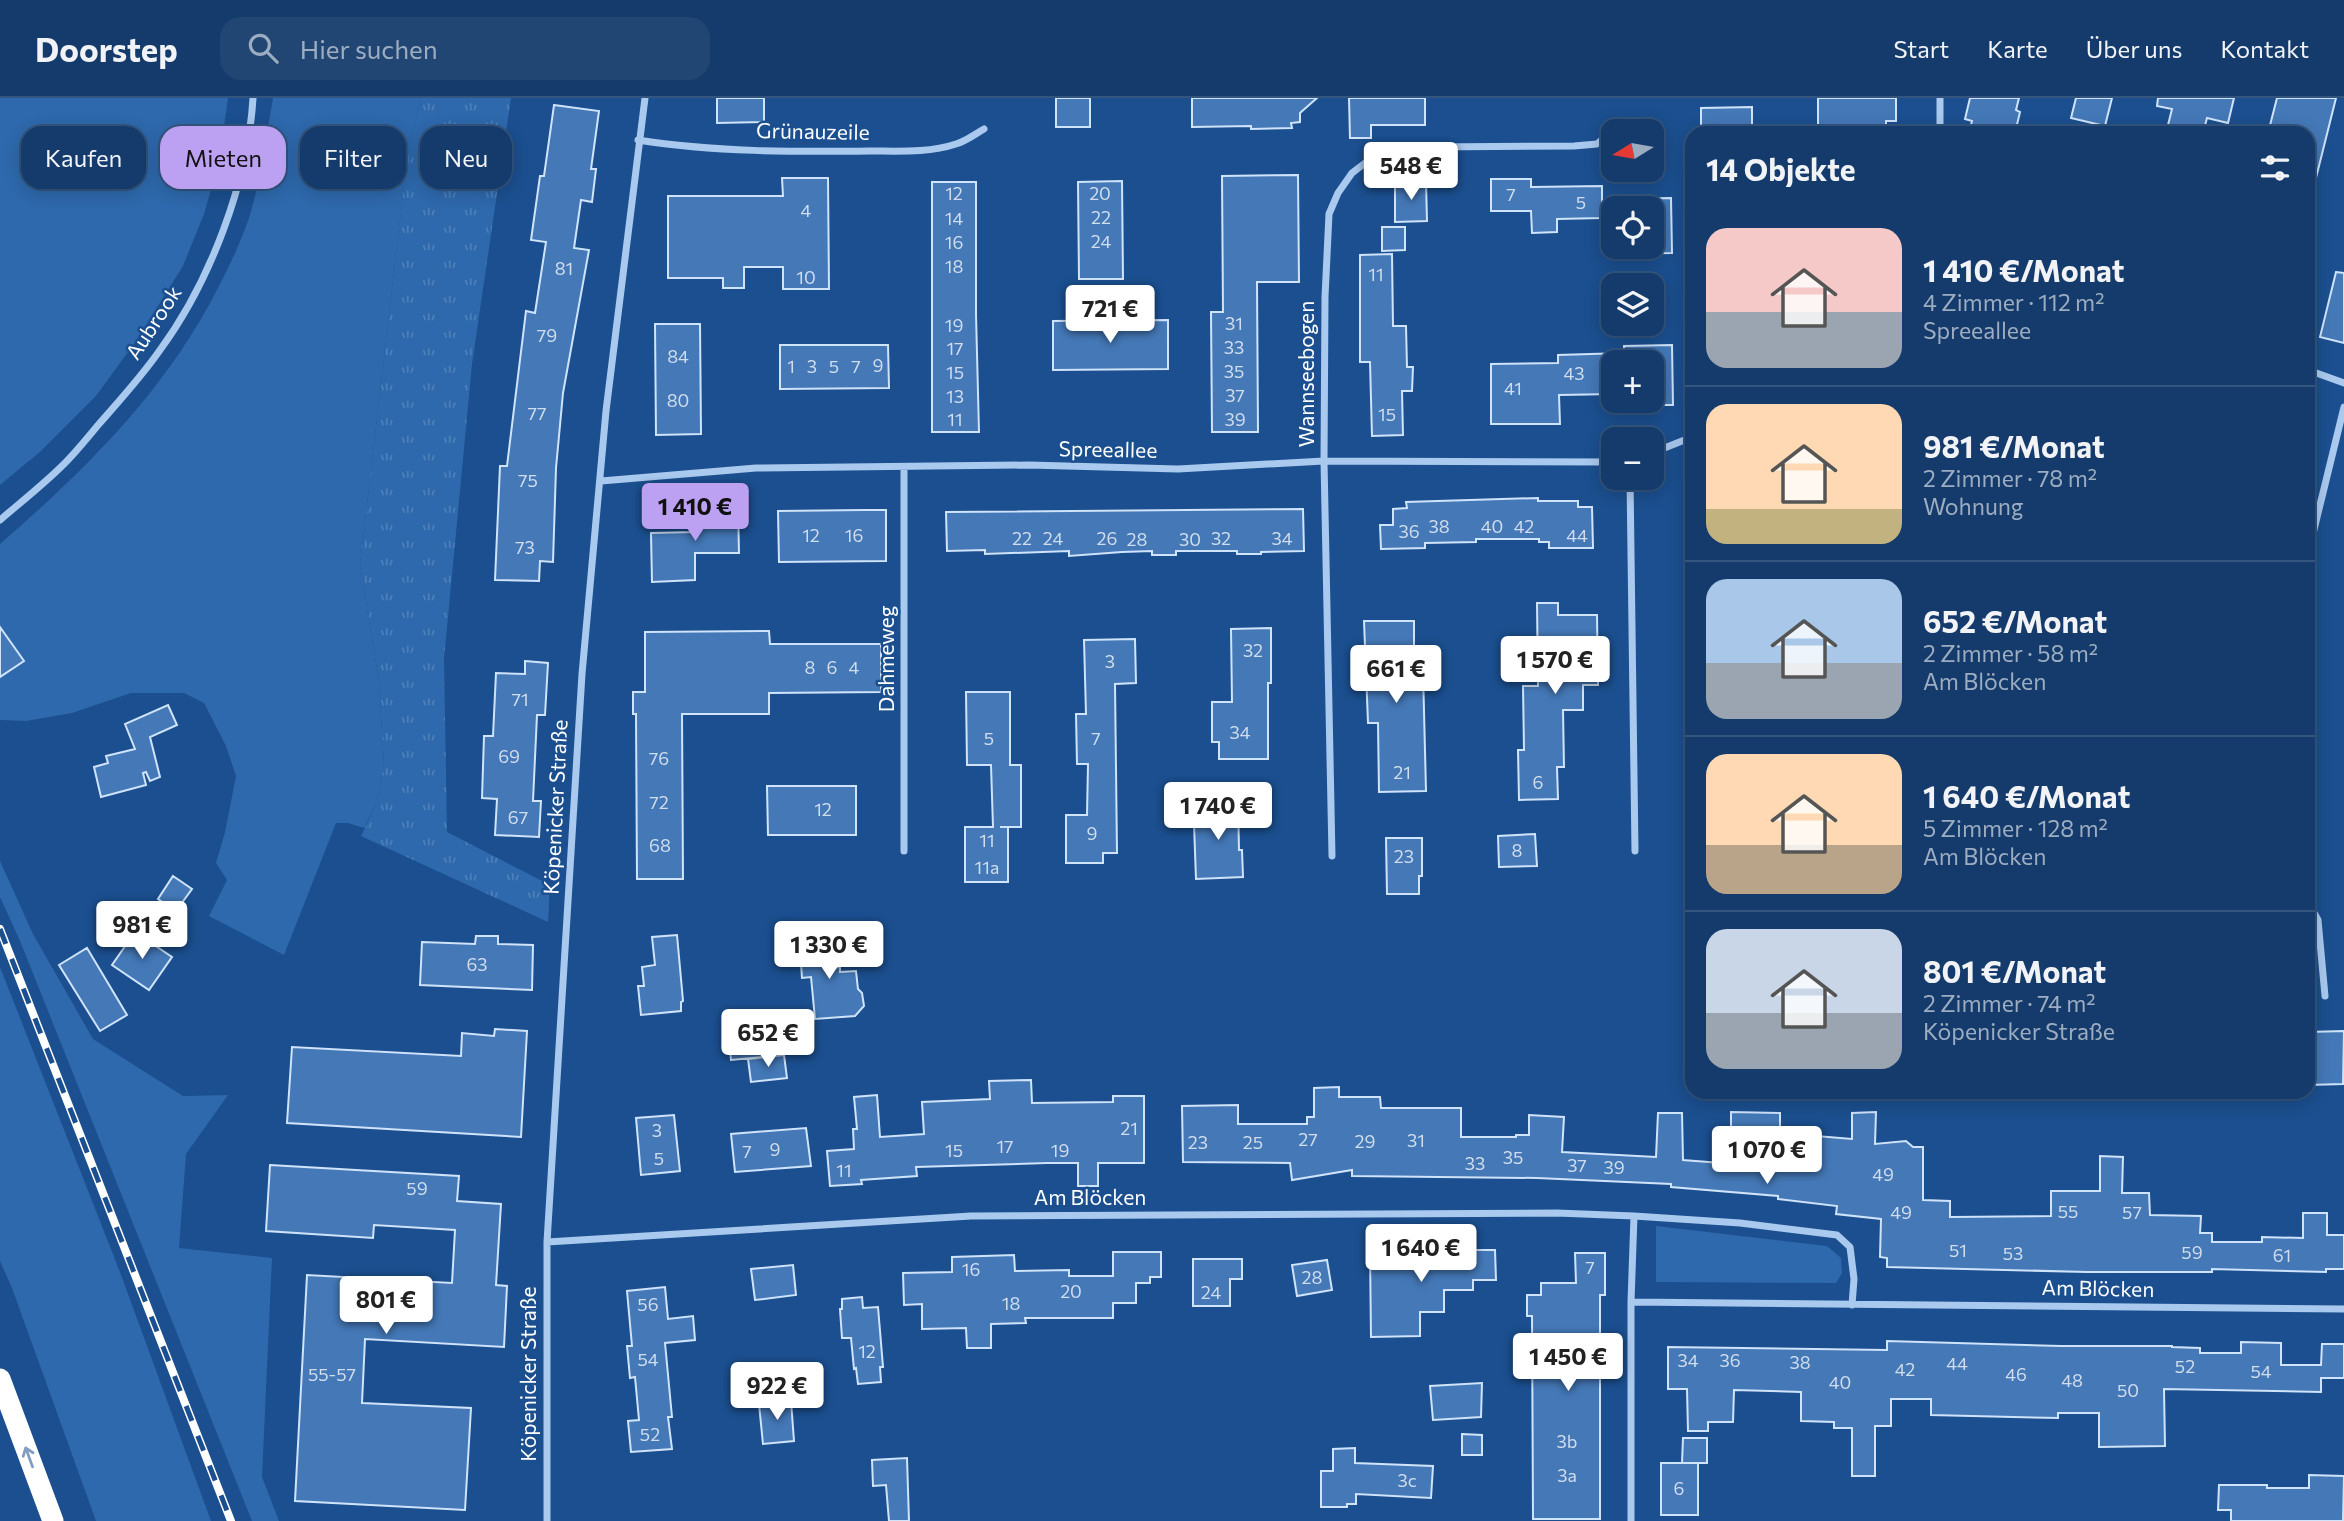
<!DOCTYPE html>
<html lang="de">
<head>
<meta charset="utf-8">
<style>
  :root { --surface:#143b6b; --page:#214673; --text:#f1f3f6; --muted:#9dadc1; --line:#33557e; --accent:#bca0f2 }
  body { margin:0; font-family:Commissioner,sans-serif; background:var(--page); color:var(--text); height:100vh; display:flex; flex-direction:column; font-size:26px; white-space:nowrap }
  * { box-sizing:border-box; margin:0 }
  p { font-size:23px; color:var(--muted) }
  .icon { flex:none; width:38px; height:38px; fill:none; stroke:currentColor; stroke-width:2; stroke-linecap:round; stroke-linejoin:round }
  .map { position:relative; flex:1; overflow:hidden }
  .details { position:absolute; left:1685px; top:28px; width:630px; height:973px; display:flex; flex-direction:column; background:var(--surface); border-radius:21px; box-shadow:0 4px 18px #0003,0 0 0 2px var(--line) }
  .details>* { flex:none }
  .hud { position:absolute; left:21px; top:28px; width:665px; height:63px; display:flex; gap:14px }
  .needle { width:46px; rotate:259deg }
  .controls { position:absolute; left:1601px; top:21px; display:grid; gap:14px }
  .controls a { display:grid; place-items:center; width:63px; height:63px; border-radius:14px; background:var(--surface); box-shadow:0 4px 18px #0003,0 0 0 2px var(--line); font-size:35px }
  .price { position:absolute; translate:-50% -60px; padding:0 16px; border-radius:7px; background:#fff; color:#222; font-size:23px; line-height:46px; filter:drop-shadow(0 2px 4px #0008) }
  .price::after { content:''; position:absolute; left:50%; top:42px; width:21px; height:16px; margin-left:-10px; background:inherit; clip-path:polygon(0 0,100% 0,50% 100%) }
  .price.on { background:var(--accent); color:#111 }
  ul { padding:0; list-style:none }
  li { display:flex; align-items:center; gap:21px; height:175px; padding:0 21px }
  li+li { border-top:2px solid var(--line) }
  li span { display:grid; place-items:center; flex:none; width:196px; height:140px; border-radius:21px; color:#555 }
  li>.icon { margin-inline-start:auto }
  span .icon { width:84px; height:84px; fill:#fffc; stroke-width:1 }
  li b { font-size:30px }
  h2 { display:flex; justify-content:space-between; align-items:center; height:84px; padding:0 21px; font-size:30px }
  .tag { padding:0 24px; border-radius:21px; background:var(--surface); box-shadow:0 4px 18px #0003,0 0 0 2px var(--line); font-size:24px; line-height:63px }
  .tag.on { background:var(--accent); color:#111 }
  header { display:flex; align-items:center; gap:42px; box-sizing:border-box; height:98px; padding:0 35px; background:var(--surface); border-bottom:2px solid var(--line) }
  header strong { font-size:33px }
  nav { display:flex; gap:38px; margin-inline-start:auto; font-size:24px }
  .search { width:490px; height:63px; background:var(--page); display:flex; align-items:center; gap:18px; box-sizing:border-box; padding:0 24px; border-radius:21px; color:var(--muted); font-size:26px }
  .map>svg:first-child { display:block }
</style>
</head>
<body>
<header>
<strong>Doorstep</strong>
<div class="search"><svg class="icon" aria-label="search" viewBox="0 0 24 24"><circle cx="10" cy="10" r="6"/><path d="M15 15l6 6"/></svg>Hier suchen</div>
<nav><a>Start</a><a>Karte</a><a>Über uns</a><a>Kontakt</a></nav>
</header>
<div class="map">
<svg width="2344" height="1423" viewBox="0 0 2344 1423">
  <defs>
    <pattern id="park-tufts" width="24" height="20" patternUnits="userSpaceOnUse" patternTransform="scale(1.75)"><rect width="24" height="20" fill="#2e69ad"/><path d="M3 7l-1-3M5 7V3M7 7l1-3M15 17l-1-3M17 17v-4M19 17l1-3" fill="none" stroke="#4d80b9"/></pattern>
  </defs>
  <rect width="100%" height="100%" fill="#1b4f8f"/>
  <!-- green -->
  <path fill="#2e69ad" d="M0 0H228L219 64 204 116 183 168 136 243 96 298 41 353 0 387Z
    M273 0H421L408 53 360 467 379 583 384 666 377 704 364 730 348 725H336L284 857 209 818 227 782 216 765 225 734 236 678 226 648 204 605 184 595H131L72 615 26 623 0 622V446C88 369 165 294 219 188 230 167 241 143 249 120 261 81 266 40 273 0Z
    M0 763 33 836 93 941 183 998 228 997 186 1056 179 1150 272 1160 262 1379 279 1423H252L20 843 0 799Z
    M0 869 120 1174 211 1423H96L12 1190 0 1163Z
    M1656 1128 1827 1148 1841 1160 1842 1175 1836 1185 1656 1184Z"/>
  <!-- park -->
  <path fill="url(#park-tufts)" d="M421 0H511L472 266 444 561 447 734 550 787 548 824 361 738 377 704 384 666 379 583 360 467 408 53Z"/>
  <!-- building -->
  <path fill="#4478b7" stroke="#cfe3fa" stroke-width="2" d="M717 0H764V24L717 25Z
    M1056 0H1090V29H1056Z
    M1192 0H1317L1300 15V24L1291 25 1292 30 1251 31V28L1192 29Z
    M1349 0H1425V27H1371V40H1350Z
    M1818 0H1896V23H1886V31L1877 32V35H1823V33H1818Z
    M1970 0H2019L2016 12 2020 14 2015 35H1969L1972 23 1965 21Z
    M2076 0H2112L2105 28 2071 20Z
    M2158 0H2234L2228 25 2207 20 2203 35H2166L2172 11 2157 8Z
    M2277 0H2336L2316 80 2308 79V35H2268Z
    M554 7 599 13 591 71H596L592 104 581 102 574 150 589 152 563 295 556 370 553 464 540 463 539 483 495 482 500 368H507L526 213 535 215 546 144 531 142 540 78H544Z
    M1752 9V35H1701V10Z
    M1298 77 1299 184H1257L1258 334H1212L1211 214H1223L1222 78Z
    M782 80H828L829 191H783V169H744V190H723V180H668V98H783Z
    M1491 81H1531V89L1602 88V120L1557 121V134L1532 135 1531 113H1491Z
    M1122 83 1123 181H1079L1078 84Z
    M1426 83 1427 123 1395 124V84Z
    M932 84H976V216L979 334H932Z
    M1671 100 1672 155 1614 156V149H1652V110H1614V123L1613 101Z
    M1382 129H1405V152L1382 153Z
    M1392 156 1393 228H1406L1407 269H1413L1412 293H1402L1403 337 1372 338 1370 264H1360V157Z
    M2336 174 2344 175V245L2320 239Z
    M1168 222V271L1053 272V223Z
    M655 226H700L701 336 656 337Z
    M780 247H888L889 290 780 291Z
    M1672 247 1673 307H1625V303H1652V264H1614V296L1559 297 1560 326H1491V266L1558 265V257L1624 255V248Z
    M1538 400V403H1578V409H1592L1593 450H1549V444H1539V441H1476V444L1425 445V450L1381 451 1380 427H1393V411L1407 410 1406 404Z
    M738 408 739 455H695V482L652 484 651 435 694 434V409Z
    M1303 411 1304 453 1261 454V456H1237V453H1176V457H1152V453L1122 454 1069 458V453L985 456V452L947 453 946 414Z
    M864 412H886V463L779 464 778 413Z
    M1537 505H1558V517H1597L1598 587H1583V612H1563L1564 669H1557L1558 701 1519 702 1518 652H1524L1523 588H1538Z
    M1364 523H1414V573H1423L1426 693 1379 694 1378 625H1368Z
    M0 529 24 563 0 579Z
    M1271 530V585H1268V661H1219V644H1212V604H1232L1231 531Z
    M769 533 770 546H881V594L769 595V616H682L683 781H637L636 616H633V594H645V534Z
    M1135 541 1136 585 1115 586 1117 755H1103V765H1066V717H1087L1088 666H1077L1076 616H1086L1084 542Z
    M525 563 548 565 545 617H537L533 703H541L539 739 495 737 497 701 482 700 484 638H493L496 575 525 576Z
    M966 594H1010V667H1021V729H1000H1008V784H965V729H993L991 667H967Z
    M168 607 177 627 150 639 160 679 150 683 146 674 143 675 146 687 101 699 94 669 108 665 106 658 135 651 125 626Z
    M767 688H856V737H768Z
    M1238 703 1239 752H1242L1243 779 1196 781 1194 726H1203L1202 704Z
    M1535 736 1537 768 1499 769 1498 738Z
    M1386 740H1422V778H1419V796H1387Z
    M173 778 192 791 176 813 158 801Z
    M135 834 172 859 149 892 112 867Z
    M823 834 826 870 840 869V874L856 873 858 891 862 895 864 908 855 918 815 921 811 879 802 880 799 836Z
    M677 837 683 903 681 904V913L641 917 638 888H644L642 869 655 867 652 839Z
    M476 838H498V846L533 847 532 892 420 887 422 844 475 846Z
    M87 850 127 917 100 933 59 867Z
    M758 920 762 959 731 962 727 923Z
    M495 931 527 933 521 1039 287 1025 292 949 461 958 462 935 494 938Z
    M2344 933 2343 986 2308 987V934Z
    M784 957 787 980 751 984 748 961Z
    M1031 982 1032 1005 1113 1004V998H1144V1065H1098V1088H1078V1065H1047L916 1069 917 1078 861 1082 862 1086 830 1088 827 1053 854 1051 853 1031H857L854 999 877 997 880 1039 924 1036 922 1004 990 1001 989 983Z
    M1339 989V999H1380L1381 1010H1461V1039H1516V1037H1529V1017L1564 1019 1562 1054 1656 1059 1658 1015H1682L1683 1062 1721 1065 1722 1054 1731 1055V1014L1780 1015V1035L1852 1041V1015L1876 1014 1875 1046 1906 1043 1913 1049H1923V1102L1950 1103V1119L2051 1118V1093H2100V1058L2123 1059 2122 1095H2149L2150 1117 2201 1118 2200 1135H2212V1144H2262V1139L2303 1140V1115H2327V1137H2344V1171H2326V1174L2212 1171V1174H2087L1887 1169V1160L1880 1159 1881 1121 1836 1116 1837 1108 1778 1101V1098L1671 1089V1086L1537 1080 1352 1078V1072L1292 1082 1290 1065 1183 1064 1182 1008 1238 1007V1026H1307V1019H1314V990Z
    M674 1017 680 1073 641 1077 636 1020Z
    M806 1030 811 1068 735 1074 731 1036Z
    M270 1067 459 1078 457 1103 501 1106 496 1187 507 1188 504 1249 365 1241 362 1305 471 1310 465 1412 295 1403 307 1177 452 1185 455 1132 374 1127 373 1140 266 1133Z
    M1470 1147V1152H1495L1496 1182H1473V1192H1444V1214H1420V1238L1371 1239 1370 1153 1440 1152V1148Z
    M1113 1154H1161V1179H1150V1185H1136V1205H1113V1220H1025L1026 1225 991 1226V1250H967L966 1230 922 1231V1206L904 1207 903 1175 952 1174V1159L1014 1157 1015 1173 1069 1172V1178H1113Z
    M1575 1155H1605V1197H1600V1421H1533L1532 1218H1527V1197H1541V1185H1576Z
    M1193 1161H1242V1181H1230V1208H1193Z
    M1327 1162 1332 1192 1297 1198 1292 1167Z
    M793 1167 796 1197 755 1202 751 1171Z
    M665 1189 668 1221 693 1218 695 1242 665 1245 672 1319H668L672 1351 631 1354 628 1323 639 1322 635 1279 630 1280 627 1248H632L627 1193Z
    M862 1199 863 1210 878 1209 883 1269H880L881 1284 858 1286 856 1270 854 1271 851 1240H842L840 1211H842V1201Z
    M1887 1243 2061 1248H2172V1249L2200 1250V1255H2241V1244L2281 1245V1267H2321L2322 1246H2344V1280H2321V1294L2164 1291 2165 1348 2099 1349V1315H2058V1320L1931 1317V1301H1891V1328H1875V1378H1852V1330H1834V1324L1801 1323V1294L1734 1292 1733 1324H1708V1333H1688L1687 1291H1668V1249L1887 1252Z
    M1482 1285 1481 1319 1433 1322 1430 1288Z
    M791 1303 794 1343 763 1346 759 1306Z
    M1462 1336 1482 1337V1357H1462Z
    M1683 1340H1707V1365H1682Z
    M1355 1350V1365L1433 1368 1431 1400 1356 1396V1406H1347V1409H1321V1373H1333V1351Z
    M907 1360 909 1423H889L886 1387 873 1388 872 1362Z
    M1661 1365H1698V1417H1661Z
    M2309 1377 2344 1378 2343 1423H2231V1412H2218L2219 1387H2267V1390H2309Z"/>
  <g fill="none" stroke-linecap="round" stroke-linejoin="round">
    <!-- minor -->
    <path stroke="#a9c9ee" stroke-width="7" d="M1940 35V0
      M638 42C714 54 793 54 870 53 898 53 929 55 956 46 966 43 975 36 984 31
      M2308 272 2344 285
      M1652 355 1692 339
      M1630 380 1635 753
      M601 383 756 370 1029 367 1178 371 1324 363 1614 364
      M0 422C21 404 44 386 64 366 76 354 88 339 99 326 120 302 142 278 160 252 210 184 248 84 253 0
      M2308 456 2344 309
      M904 753V369
      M1332 758 1324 363 1325 199 1329 116 1338 95 1352 75 1373 59 1385 55 1432 49 1574 48 1597 46 1614 31
      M2308 804 2318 822 2325 898
      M1634 1118 1740 1125 1837 1137 1850 1149 1854 1181 1852 1207
      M547 1144 971 1118 1557 1115 1634 1118 1631 1204 2344 1211
      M547 1423V1144L582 576 606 313 645 0
      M1631 1423V1204"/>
    <!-- motorway -->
    <path stroke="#fff" stroke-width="21" d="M0 1281 53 1423"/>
    <defs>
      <path id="rail" d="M0 831 231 1423"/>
    </defs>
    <!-- rail casing -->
    <use href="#rail" stroke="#fff" stroke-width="8"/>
    <!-- rail -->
    <use href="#rail" stroke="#1b4f8f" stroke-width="5" stroke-dasharray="16" stroke-linecap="butt"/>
  </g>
  <!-- one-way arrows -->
  <defs><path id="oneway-shaft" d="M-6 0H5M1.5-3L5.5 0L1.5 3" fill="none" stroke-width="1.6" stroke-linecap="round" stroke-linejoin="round" transform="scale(1.75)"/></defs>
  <use stroke="#829ec1" href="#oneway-shaft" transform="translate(29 1359) rotate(-110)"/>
  <g text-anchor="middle" stroke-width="5" stroke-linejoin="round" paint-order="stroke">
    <!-- number labels -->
    <g font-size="18" fill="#d0dded">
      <text x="954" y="102">12</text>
      <text x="1100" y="102">20</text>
      <text x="1511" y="103">7</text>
      <text x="1581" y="111">5</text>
      <text x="806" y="119">4</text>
      <text x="1101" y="126">22</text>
      <text x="954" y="127">14</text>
      <text x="1101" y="150">24</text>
      <text x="954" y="151">16</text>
      <text x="954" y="175">18</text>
      <text x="564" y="177">81</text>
      <text x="1376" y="183">11</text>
      <text x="806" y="186">10</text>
      <text x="1234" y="232">31</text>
      <text x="954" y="234">19</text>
      <text x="547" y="244">79</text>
      <text x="1234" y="256">33</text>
      <text x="955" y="257">17</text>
      <text x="678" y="265">84</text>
      <text x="878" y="274">9</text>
      <text x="791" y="275">1</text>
      <text x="812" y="275">3</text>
      <text x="834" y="275">5</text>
      <text x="856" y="275">7</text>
      <text x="1234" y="280">35</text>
      <text x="955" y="281">15</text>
      <text x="1574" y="282">43</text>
      <text x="1513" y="297">41</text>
      <text x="1235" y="304">37</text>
      <text x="955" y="305">13</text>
      <text x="678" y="309">80</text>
      <text x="537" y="322">77</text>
      <text x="1387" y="323">15</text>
      <text x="955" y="328">11</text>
      <text x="1235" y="328">39</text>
      <text x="528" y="389">75</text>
      <text x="1439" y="435">38</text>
      <text x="1492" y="435">40</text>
      <text x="1524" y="435">42</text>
      <text x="1409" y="440">36</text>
      <text x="811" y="444">12</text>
      <text x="854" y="444">16</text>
      <text x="1577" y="444">44</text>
      <text x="1022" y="447">22</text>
      <text x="1053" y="447">24</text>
      <text x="1107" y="447">26</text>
      <text x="1221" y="447">32</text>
      <text x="1282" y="447">34</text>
      <text x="1137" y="448">28</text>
      <text x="1190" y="448">30</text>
      <text x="525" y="456">73</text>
      <text x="1253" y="559">32</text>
      <text x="1110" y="570">3</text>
      <text x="810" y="576">8</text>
      <text x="832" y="576">6</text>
      <text x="854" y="576">4</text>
      <text x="520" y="608">71</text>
      <text x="1240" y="641">34</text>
      <text x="989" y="647">5</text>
      <text x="1096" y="647">7</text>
      <text x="509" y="665">69</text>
      <text x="659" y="667">76</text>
      <text x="1402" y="681">21</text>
      <text x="1538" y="691">6</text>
      <text x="659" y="711">72</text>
      <text x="823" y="718">12</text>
      <text x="518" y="726">67</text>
      <text x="1092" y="742">9</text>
      <text x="987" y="749">11</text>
      <text x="660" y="754">68</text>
      <text x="1517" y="759">8</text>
      <text x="1404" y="765">23</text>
      <text x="987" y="776">11a</text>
      <text x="477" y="873">63</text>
      <text x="1129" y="1037">21</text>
      <text x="657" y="1039">3</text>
      <text x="1308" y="1048">27</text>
      <text x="1416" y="1049">31</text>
      <text x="1365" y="1050">29</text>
      <text x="1198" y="1051">23</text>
      <text x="1253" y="1051">25</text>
      <text x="1005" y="1055">17</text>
      <text x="775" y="1058">9</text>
      <text x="954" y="1059">15</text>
      <text x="1060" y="1059">19</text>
      <text x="747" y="1060">7</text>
      <text x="1513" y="1066">35</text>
      <text x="659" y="1067">5</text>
      <text x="1475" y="1072">33</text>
      <text x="1577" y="1074">37</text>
      <text x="1614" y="1076">39</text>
      <text x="844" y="1079">11</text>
      <text x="1883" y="1083">49</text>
      <text x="417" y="1097">59</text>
      <text x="2068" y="1120">55</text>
      <text x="1901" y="1121">49</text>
      <text x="2132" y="1121">57</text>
      <text x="1958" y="1159">51</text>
      <text x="2192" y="1161">59</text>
      <text x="2013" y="1162">53</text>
      <text x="2282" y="1164">61</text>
      <text x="1590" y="1176">7</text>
      <text x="971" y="1178">16</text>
      <text x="1312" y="1186">28</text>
      <text x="1071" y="1200">20</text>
      <text x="1211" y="1201">24</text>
      <text x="1011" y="1212">18</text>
      <text x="648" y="1213">56</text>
      <text x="867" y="1260">12</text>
      <text x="648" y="1268">54</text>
      <text x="1688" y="1269">34</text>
      <text x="1730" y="1269">36</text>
      <text x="1800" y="1271">38</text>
      <text x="1957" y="1272">44</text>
      <text x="2185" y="1275">52</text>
      <text x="1905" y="1278">42</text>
      <text x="2261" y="1280">54</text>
      <text x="332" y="1283">55-57</text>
      <text x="2016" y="1283">46</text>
      <text x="2072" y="1289">48</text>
      <text x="1840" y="1291">40</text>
      <text x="2128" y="1299">50</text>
      <text x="650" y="1343">52</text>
      <text x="1567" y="1350">3b</text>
      <text x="1567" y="1384">3a</text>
      <text x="1407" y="1389">3c</text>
      <text x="1679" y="1397">6</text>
    </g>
    <!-- street labels -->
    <g font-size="21" fill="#fff" stroke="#1b4f8f">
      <text transform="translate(813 34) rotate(1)" y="7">Grünauzeile</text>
      <text transform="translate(154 225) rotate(-57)" y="7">Aubrook</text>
      <text transform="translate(1307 276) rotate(-90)" y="7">Wannseebogen</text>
      <text transform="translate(1108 352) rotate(1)" y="7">Spreeallee</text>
      <text transform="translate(887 561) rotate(-90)" y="7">Dahmeweg</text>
      <text transform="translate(556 709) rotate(-87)" y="7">Köpenicker Straße</text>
      <text x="1090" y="1107">Am Blöcken</text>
      <text transform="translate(2098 1191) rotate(1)" y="7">Am Blöcken</text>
      <text transform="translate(529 1276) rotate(-90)" y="7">Köpenicker Straße</text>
    </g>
  </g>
</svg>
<div class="controls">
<a><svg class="needle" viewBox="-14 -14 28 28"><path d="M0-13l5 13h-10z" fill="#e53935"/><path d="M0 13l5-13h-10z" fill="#9dadc1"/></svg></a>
<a><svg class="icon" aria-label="locate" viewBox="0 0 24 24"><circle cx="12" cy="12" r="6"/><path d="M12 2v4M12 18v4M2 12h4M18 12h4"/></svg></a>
<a><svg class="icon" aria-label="layers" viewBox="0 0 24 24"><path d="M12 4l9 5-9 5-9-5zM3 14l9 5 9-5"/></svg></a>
<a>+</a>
<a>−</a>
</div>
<b class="price" style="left:1411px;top:104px">548 €</b>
<b class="price" style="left:1110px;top:247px">721 €</b>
<b class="price on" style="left:695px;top:445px">1 410 €</b>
<b class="price" style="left:1555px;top:598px">1 570 €</b>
<b class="price" style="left:1396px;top:607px">661 €</b>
<b class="price" style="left:1218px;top:744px">1 740 €</b>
<b class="price" style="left:142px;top:863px">981 €</b>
<b class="price" style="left:829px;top:883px">1 330 €</b>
<b class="price" style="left:768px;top:971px">652 €</b>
<b class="price" style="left:1767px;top:1088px">1 070 €</b>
<b class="price" style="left:1421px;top:1186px">1 640 €</b>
<b class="price" style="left:386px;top:1238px">801 €</b>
<b class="price" style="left:1568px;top:1295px">1 450 €</b>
<b class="price" style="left:777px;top:1324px">922 €</b>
<div class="hud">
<a class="tag">Kaufen</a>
<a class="tag on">Mieten</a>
<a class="tag">Filter</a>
<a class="tag">Neu</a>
</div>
<section class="details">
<h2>14 Objekte<svg class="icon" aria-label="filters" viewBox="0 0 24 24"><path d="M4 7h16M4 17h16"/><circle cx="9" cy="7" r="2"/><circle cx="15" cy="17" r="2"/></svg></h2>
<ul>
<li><span style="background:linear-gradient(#f6c9c9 60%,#9aa5b1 0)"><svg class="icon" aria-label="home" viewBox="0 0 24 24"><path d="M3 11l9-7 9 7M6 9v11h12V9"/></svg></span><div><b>1 410 €/Monat</b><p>4 Zimmer · 112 m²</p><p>Spreeallee</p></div></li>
<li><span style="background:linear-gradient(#ffd9b3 75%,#c2b280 0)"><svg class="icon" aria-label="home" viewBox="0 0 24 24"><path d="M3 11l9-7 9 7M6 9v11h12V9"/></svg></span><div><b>981 €/Monat</b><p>2 Zimmer · 78 m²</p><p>Wohnung</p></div></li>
<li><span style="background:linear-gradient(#a9c7e8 60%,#9aa5b1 0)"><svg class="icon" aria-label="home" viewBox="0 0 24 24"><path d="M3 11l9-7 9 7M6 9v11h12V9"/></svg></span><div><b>652 €/Monat</b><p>2 Zimmer · 58 m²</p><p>Am Blöcken</p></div></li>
<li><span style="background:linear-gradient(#ffd9b3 65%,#b9a48a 0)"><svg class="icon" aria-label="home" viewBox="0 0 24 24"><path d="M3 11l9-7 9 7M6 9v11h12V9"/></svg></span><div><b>1 640 €/Monat</b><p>5 Zimmer · 128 m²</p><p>Am Blöcken</p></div></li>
<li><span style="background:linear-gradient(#c9d6e8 60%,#9aa5b1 0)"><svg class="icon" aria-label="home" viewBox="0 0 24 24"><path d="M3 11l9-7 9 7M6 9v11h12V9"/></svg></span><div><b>801 €/Monat</b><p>2 Zimmer · 74 m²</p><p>Köpenicker Straße</p></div></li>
</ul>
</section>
</div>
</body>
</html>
